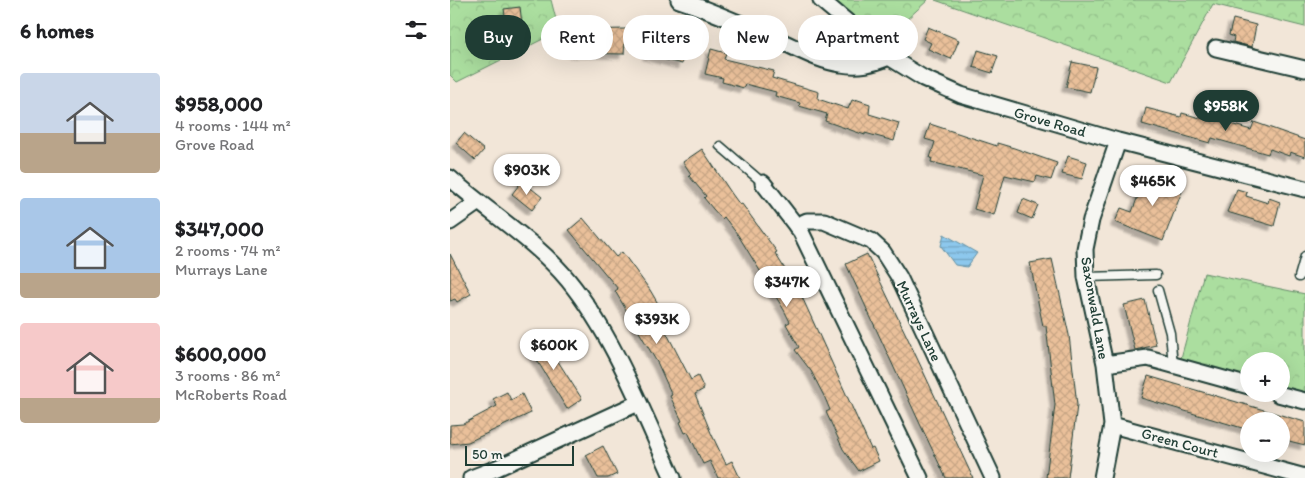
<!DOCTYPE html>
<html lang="en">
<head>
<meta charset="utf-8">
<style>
  :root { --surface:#fff; --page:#f6f6f6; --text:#202124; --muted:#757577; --accent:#1f3d34 }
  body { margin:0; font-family:Itim,sans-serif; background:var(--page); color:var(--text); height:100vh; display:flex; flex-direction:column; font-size:19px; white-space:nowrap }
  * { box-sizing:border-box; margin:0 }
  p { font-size:16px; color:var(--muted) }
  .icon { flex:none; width:28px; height:28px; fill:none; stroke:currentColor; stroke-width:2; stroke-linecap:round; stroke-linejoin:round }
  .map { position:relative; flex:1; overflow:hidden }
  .sheet { display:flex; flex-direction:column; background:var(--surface); width:450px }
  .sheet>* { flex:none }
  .top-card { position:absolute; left:15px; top:15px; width:475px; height:45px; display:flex; gap:10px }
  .tools { position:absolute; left:790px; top:352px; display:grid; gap:10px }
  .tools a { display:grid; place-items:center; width:50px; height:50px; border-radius:50%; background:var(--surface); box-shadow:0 5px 20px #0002; font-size:25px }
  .scale { position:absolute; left:15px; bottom:12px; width:109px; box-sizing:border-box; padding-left:5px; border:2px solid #1f3d34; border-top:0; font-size:14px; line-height:18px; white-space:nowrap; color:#1f3d34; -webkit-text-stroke:4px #f6f6f2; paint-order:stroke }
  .price { position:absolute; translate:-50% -42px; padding:0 11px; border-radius:18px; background:#fff; color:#222; font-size:16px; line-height:32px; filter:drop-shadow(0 1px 2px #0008) }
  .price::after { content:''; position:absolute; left:50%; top:30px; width:15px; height:11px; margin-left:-8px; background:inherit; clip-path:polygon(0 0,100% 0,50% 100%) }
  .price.on { background:var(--accent); color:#fff }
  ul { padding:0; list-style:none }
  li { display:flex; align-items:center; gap:15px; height:125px; padding:0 20px }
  li span { display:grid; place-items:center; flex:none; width:140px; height:100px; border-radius:5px; color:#555 }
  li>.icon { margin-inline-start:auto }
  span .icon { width:60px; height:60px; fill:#fffc; stroke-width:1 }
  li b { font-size:21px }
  h2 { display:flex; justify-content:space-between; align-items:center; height:60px; padding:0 20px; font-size:21px }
  .tag { padding:0 18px; border-radius:22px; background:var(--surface); box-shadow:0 5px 20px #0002; font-size:18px; line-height:45px }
  .tag.on { background:var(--accent); color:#fff }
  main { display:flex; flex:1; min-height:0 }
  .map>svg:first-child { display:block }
</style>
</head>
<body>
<main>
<section class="sheet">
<h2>6 homes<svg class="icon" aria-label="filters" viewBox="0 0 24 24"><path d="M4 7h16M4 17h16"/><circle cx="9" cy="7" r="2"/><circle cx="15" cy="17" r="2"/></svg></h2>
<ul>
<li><span style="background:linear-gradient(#c9d6e8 60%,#b9a48a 0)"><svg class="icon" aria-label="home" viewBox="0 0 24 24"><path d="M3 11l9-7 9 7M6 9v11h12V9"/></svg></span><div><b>$958,000</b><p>4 rooms · 144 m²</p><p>Grove Road</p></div></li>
<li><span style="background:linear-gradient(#a9c7e8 75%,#b9a48a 0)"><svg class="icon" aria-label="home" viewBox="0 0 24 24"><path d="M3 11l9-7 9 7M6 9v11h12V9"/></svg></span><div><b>$347,000</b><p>2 rooms · 74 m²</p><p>Murrays Lane</p></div></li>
<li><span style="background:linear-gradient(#f6c9c9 75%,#b9a48a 0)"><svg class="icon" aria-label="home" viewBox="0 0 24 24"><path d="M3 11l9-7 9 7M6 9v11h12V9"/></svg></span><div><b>$600,000</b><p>3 rooms · 86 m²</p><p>McRoberts Road</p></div></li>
</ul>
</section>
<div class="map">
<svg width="855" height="478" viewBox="0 0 855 478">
  <defs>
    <pattern id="forest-crowns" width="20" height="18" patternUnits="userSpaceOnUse" patternTransform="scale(1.25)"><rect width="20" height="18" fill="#abde9f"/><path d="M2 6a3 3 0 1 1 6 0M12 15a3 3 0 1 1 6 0" fill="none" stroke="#93bf8a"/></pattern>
    <pattern id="water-rules" width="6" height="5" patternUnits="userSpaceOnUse" patternTransform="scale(1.25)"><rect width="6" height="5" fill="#8dc8ed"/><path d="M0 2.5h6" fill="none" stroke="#73a4c1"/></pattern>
    <pattern id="building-cross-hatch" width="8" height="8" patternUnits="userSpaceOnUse" patternTransform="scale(1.25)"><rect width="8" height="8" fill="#eac09a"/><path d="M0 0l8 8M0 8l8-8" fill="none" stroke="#c8a685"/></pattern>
    <filter id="shadow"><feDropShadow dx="-4.5" dy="4.5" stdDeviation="1" flood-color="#0004"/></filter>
  </defs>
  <rect width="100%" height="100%" fill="#f2e6d8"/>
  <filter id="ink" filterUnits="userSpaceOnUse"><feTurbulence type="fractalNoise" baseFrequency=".02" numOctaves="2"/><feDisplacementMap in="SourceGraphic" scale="10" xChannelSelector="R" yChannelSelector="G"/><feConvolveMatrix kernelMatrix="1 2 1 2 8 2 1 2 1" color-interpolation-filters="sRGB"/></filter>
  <g filter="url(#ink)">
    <!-- forest -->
    <path fill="url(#forest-crowns)" stroke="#658e6a" d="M0 0H101L109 31 7 82 0 75Z
      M375 0H478L433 41Z
      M485 0H855V27L763 4 721 82Z
      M754 273 855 294V401L831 394V361H799V389L727 373Z"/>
    <!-- water -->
    <path fill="url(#water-rules)" stroke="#6190a3" d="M494 234 527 253 517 267 505 265 491 246Z"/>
    <!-- building -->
    <path fill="url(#building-cross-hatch)" stroke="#1f3d34" filter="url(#shadow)" d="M70 7 72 25 57 27 54 9Z
      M783 19 806 25 802 47 783 42 784 37 779 35Z
      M478 27 509 40 501 59 478 49 481 43 473 39Z
      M176 29 174 54 123 53V30Z
      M202 34 231 41 230 44 236 46 232 64 197 55Z
      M261 49 276 53 274 59 324 71 322 78 369 92 368 99 398 109 402 100 405 101V99L420 104 419 114 449 123 444 141 415 133V135L375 121 377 114 349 106 350 103 325 96 326 92 295 84 294 88 272 82 273 78 255 74Z
      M528 50 548 56 542 73 523 67Z
      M622 62 646 67 640 92 616 87Z
      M696 108 731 117 732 113 754 119 756 112 768 116 767 120 801 130 804 122 855 140V157L840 152 839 156 820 149 818 154 762 138 760 143 692 124Z
      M480 124 547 146V143L564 148 607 163 601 180 587 176 585 182 555 175 544 215 524 209 533 175 481 162 482 158H480L485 142 475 139Z
      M14 133 34 150 25 160 6 143Z
      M252 149 282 194 290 205 292 204 327 252 325 253 352 297 421 449 423 448 429 461 409 471 393 449 376 412 380 410 375 398 361 371 345 350 349 347 336 324 340 322 334 310 288 235 274 217 272 219 263 209 254 198 256 196 239 176 241 174 233 162Z
      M618 156 637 162 632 179 612 174Z
      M697 172 734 186 713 241 665 222 671 208 682 212Z
      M72 181 92 197 82 210 62 194Z
      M787 189 797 192 796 196 818 203 819 198 830 202 824 226 777 212Z
      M573 199 588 205 582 219 568 213Z
      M133 218 166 257 172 252 200 290 217 319 211 322 241 380 248 376 254 389 245 394 261 433 276 464 282 461 290 478H268L260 461 253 464 238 432 235 433 230 422 232 421 220 396 222 395 208 364 165 291 168 289 119 230Z
      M0 254 21 294 7 302 5 299 0 301Z
      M417 254 459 341 523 478H496L470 424 396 264Z
      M602 259 619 335 627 405 618 478H596L605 405 596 326H593L580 263Z
      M695 300 706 345 685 350 674 305Z
      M94 333 100 342 97 344 132 399 117 409 77 344Z
      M698 376 855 422V445L831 439V421H799V430L691 398Z
      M57 392 61 400 72 394 81 413 18 442 0 444V425L13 424 47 406 43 399Z
      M153 446 167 474 158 478H148L136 455Z"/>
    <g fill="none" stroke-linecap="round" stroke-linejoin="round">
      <defs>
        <path id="service" d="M270 146 313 183
          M636 277 706 275
          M849 277 855 256
          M708 290 720 333 723 365"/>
        <path id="minor" d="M229 0C262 11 294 25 326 39 347 48 368 61 391 64 409 67 423 64 439 57
          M371 0 439 57 473 78 511 95 668 141 855 189
          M766 48 855 69
          M0 178C38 212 86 241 118 280 164 336 193 413 223 478
          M313 183 351 232 470 478
          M0 222 27 203
          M346 226 357 221H374L421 241 433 252 449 277 543 478
          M655 364 698 358 799 386
          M828 394 855 401
          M662 425 855 477
          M21 478 47 468 188 403
          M652 478 662 425 655 364 636 277 635 249 641 220 668 141"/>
      </defs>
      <!-- service casing -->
      <use href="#service" stroke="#1f3d34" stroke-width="11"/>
      <!-- minor casing -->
      <use href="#minor" stroke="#1f3d34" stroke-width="19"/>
      <!-- service -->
      <use href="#service" stroke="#f6f6f2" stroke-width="8"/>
      <!-- minor -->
      <use href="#minor" stroke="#f6f6f2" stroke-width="15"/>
    </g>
  </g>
  <g text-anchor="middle" stroke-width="4" stroke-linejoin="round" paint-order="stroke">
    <!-- street labels -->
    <g font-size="15" fill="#1f3d34" stroke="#f6f6f2">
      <text transform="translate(600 122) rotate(16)" y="5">Grove Road</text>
      <text transform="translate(645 308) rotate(80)" y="5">Saxonwald Lane</text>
      <text transform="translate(469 321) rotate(65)" y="5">Murrays Lane</text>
      <text transform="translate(730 443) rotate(15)" y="5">Green Court</text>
    </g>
  </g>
</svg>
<div class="tools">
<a>+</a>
<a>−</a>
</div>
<div class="scale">50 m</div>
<b class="price on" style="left:776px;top:132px">$958K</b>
<b class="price" style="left:77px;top:196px">$903K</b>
<b class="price" style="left:703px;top:207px">$465K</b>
<b class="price" style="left:337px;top:308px">$347K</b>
<b class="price" style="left:207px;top:345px">$393K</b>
<b class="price" style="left:104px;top:371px">$600K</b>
<div class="top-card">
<a class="tag on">Buy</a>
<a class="tag">Rent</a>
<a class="tag">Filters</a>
<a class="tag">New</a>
<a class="tag">Apartment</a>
</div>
</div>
</main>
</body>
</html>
